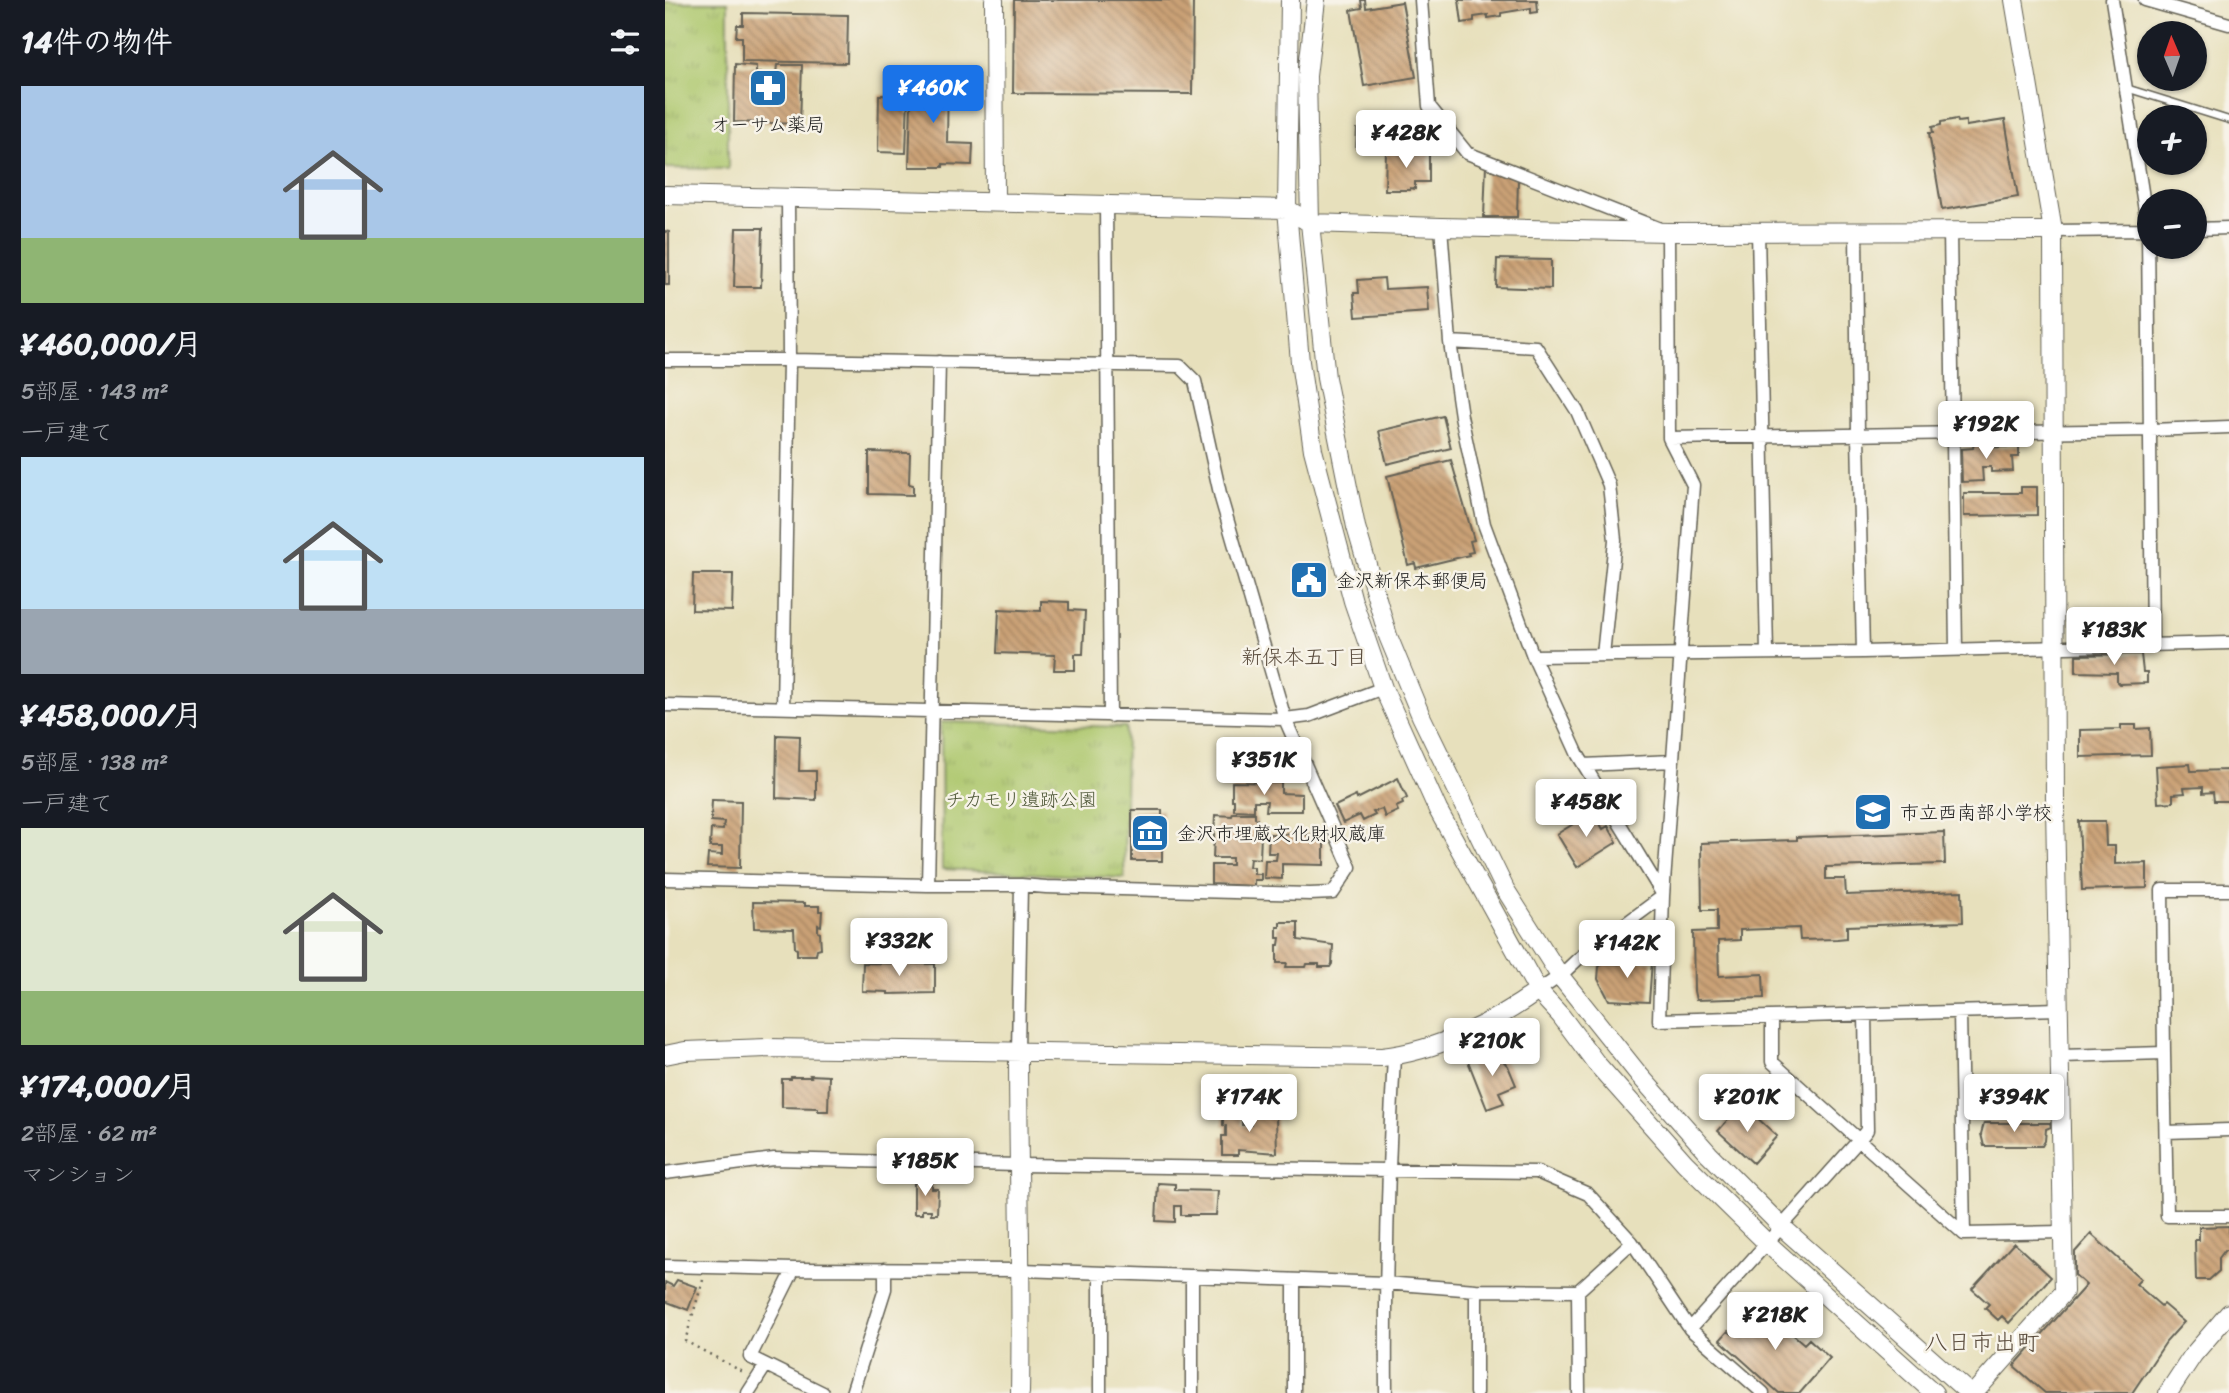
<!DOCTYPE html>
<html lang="ja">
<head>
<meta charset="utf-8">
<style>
  :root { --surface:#171b24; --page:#20242c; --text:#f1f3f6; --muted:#9ea1a6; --accent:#1a73e8 }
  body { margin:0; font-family:Sriracha,"Klee One",sans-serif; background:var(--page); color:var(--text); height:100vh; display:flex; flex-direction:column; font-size:26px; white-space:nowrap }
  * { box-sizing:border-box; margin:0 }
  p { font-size:23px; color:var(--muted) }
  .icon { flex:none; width:38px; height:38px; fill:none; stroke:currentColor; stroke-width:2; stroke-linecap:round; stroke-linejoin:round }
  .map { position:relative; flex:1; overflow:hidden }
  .panel { display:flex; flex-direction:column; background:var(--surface); width:665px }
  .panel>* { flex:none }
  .needle { width:46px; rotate:358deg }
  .buttons { position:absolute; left:1472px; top:21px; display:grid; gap:14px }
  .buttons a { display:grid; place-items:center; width:70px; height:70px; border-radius:50%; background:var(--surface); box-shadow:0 2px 5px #0004; font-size:35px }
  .price { position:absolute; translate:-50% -60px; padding:0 16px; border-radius:7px; background:#fff; color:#222; font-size:23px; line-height:46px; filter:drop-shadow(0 2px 4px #0008) }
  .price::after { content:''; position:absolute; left:50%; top:42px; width:21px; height:16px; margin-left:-10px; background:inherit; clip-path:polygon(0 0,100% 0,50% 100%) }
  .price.selected { background:var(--accent); color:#fff }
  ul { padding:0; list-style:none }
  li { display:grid; align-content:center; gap:14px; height:371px; padding:0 21px }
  li span { display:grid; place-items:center; height:217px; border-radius:0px; color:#555 }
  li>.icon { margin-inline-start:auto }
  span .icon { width:126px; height:126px; fill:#fffc; stroke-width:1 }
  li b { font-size:30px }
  h2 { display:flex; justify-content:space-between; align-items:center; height:84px; padding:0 21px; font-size:30px }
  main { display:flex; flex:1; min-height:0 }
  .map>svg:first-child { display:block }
</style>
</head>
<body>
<main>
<section class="panel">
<h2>14件の物件<svg class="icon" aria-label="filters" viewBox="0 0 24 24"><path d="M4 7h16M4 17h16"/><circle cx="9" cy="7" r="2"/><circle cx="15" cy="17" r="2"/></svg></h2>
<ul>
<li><span style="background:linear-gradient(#a9c7e8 70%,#8fb573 0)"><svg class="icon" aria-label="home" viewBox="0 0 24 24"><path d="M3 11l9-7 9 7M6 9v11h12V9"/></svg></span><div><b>¥460,000/月</b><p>5部屋 · 143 m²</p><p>一戸建て</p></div></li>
<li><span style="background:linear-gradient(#bfe0f5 70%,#9aa5b1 0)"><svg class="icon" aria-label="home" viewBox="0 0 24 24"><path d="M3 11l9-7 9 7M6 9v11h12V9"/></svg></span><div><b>¥458,000/月</b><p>5部屋 · 138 m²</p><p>一戸建て</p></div></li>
<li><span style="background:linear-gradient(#dfe7d0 75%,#8fb573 0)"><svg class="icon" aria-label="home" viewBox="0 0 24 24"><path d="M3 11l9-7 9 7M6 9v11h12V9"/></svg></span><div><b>¥174,000/月</b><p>2部屋 · 62 m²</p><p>マンション</p></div></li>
</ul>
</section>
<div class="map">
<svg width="1564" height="1393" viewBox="0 0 1564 1393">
  <defs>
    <pattern id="grass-tufts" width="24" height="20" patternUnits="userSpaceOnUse" patternTransform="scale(1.75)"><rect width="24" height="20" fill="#adc76d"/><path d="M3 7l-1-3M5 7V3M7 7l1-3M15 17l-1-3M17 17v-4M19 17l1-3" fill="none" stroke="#94aa5e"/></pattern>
    <pattern id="building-back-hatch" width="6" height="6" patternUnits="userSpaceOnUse" patternTransform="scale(1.75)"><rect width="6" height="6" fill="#caa176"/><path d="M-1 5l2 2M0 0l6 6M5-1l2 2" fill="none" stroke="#a38260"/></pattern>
  </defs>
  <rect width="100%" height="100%" fill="#f7f3e8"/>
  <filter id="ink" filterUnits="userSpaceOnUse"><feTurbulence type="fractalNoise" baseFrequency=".0143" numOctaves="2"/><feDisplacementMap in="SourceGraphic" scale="14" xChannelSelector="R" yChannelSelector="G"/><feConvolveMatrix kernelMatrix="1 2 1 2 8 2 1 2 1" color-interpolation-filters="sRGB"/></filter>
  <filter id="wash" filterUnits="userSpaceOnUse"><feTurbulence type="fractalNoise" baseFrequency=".00686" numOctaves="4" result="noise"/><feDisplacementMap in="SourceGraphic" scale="28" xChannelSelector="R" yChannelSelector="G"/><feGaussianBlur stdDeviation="1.57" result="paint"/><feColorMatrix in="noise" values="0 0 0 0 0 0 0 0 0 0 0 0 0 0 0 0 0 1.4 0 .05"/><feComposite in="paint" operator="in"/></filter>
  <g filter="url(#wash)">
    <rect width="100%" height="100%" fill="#e7e0bc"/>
    <!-- grass -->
    <path fill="url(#grass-tufts)" stroke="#647244" stroke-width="2" d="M0 2H63V169L0 168Z
      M276 722 461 727 459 878 277 869Z"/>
    <g id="blocks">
      <!-- building -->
      <path fill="url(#building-back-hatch)" d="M349 0H528L527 94 348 93Z
        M696 0H700L701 8 737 2 751 77 699 86 686 10 697 8Z
        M794 0H872L873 12 866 13V8L836 13V16L823 18V15L809 17V21L797 23Z
        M78 13 183 15 182 63 77 61V37H71L72 25H78Z
        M70 64 91 66V73L107 74H111L112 65H137L135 124 69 122Z
        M247 72 283 73 282 143 308 144 307 165 278 164V167H244Z
        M214 95 243 96 241 153 213 152Z
        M1292 119 1293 122 1301 121V126L1340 120 1353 197 1277 210 1264 133H1268L1267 127 1276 125V122Z
        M712 123 729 124V128L747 129V125H764L763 150 691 148 692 129H701V125H712Z
        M721 151 764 152V182H750V189L745 188V190H720Z
        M821 164 853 179 852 217H819Z
        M71 228H98L96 287H69Z
        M0 231 4 232V285H0Z
        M832 259 886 260V289L831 287Z
        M719 278 720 289 762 287 764 312 691 317 689 293H694L693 280Z
        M778 416 786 448 722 464 714 431Z
        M1309 443H1320V448L1354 446V457H1347L1348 471 1326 472V467H1317L1318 481 1297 482 1296 449 1308 448Z
        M204 452 245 453 244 484 248 485V495L204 494Z
        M786 460 809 540 805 541 808 552 803 553 804 555 751 568 750 563 743 565 722 476Z
        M1356 487H1372V515L1299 516V493H1356Z
        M28 574H68L67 611 27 610Z
        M376 601 404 602V610L420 611 418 654H410V670H389L390 655 332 653 334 609 376 611Z
        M1476 654 1478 672H1482V683L1454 684 1452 682V673L1411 672V655Z
        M1456 725H1471V729L1485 728 1486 755 1415 757V730L1456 729Z
        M112 735 135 736 134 771H151V800L111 798Z
        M1525 764 1526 771 1563 770 1564 801H1549L1548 792 1538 793V787L1519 788 1520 793 1508 794V802L1493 803 1491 766Z
        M733 778 742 798 737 801 738 804 731 807 733 811 720 817 717 809 708 812 710 815 698 821 695 815 678 823 670 806 691 796 692 799Z
        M567 782 616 783V793L637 794V811H601L602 801H589V811L569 810V800H567Z
        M47 800 76 801 75 868 42 867 43 854 57 855V847H45L46 829 58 830 59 822 46 821Z
        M467 810H497V861H467Z
        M928 812 938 829 943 826 952 842 912 867 892 834Z
        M568 813H590V818L592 819V834H596L595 859 585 858 584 867H589V874H596V880H589V886L546 884V865H567V858H548L550 815 567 816Z
        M1414 821H1440L1441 846H1450V864L1482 863V888L1417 890Z
        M1279 832 1280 864 1161 867V879H1180L1181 895 1297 891 1298 922 1182 926V938L1172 939 1135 940 1134 928 1075 930V940L1053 941 1054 976 1098 974 1099 998 1031 1000 1029 991 1028 932 1052 931V910H1037L1036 843 1132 840V837Z
        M604 834 659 835V865L617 864V879L599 878 600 860H611L612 853H603Z
        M88 902 140 903V906H154V911H157L156 926 153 925V932L155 933 156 948 152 949 151 955H132V949L130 948 129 929 89 928Z
        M615 922H633V940L668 945 667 964 665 967H654V964H642L641 967H621L622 963H612V945H614L615 938H612V927H615Z
        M955 960 987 961 984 1002 944 1000 933 979 934 967 938 963 954 964Z
        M198 963 270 964V993L223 994V992L197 991Z
        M829 1051 843 1066 851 1085 834 1092 839 1103 822 1109 803 1061Z
        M145 1075 164 1076 163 1111H153V1108L117 1107V1079H126V1077H146Z
        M1077 1104 1112 1136 1088 1163 1053 1131Z
        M558 1113H577V1125H586V1115L611 1116 612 1153 573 1150V1155H557V1136H561V1126L558 1125Z
        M1319 1123H1385L1386 1127 1381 1129 1380 1141 1377 1146H1319L1316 1134Z
        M249 1182 267 1183V1189H273L272 1214H266V1210H257V1214H249Z
        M493 1183 510 1184V1190L553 1191 551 1215H516V1206H510V1222L491 1221Z
        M1564 1226V1250H1560L1554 1258V1271L1544 1280H1531L1530 1240H1534V1227Z
        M1426 1234 1476 1279 1471 1284 1496 1306 1498 1304 1519 1322 1501 1342 1467 1393H1380L1349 1366 1421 1285 1410 1275V1252Z
        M1349 1243 1386 1277 1344 1323 1337 1316 1333 1320 1320 1308 1324 1304 1307 1289Z
        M12 1280 32 1287 23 1310 0 1301V1282L8 1286Z
        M1093 1304 1139 1344 1144 1339 1165 1358 1135 1393H1114L1055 1340 1063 1331 1067 1334Z"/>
    </g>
  </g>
  <g filter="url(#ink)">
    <use href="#blocks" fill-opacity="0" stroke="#636154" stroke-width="2"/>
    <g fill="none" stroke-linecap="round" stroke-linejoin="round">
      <defs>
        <path id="lane" d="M1461 88 1564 120"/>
        <path id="street" d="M756 0 764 106 802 153 1003 232 1004 438 1028 485 998 896
          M1447 0 1483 230 1487 644
          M1480 0 1564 24
          M441 204 445 716
          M776 227 785 342 796 416 819 524 868 656 913 755 998 895
          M1530 229 1564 228
          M1093 231 1102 653
          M1191 231 1193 435 1198 652
          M1285 231 1291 649
          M1388 231 1484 230
          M785 342 871 347 912 411 944 485 950 540 938 655
          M0 360H124L123 198
          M1004 438 1486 430 1564 427
          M868 656 1198 652 1564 643
          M0 705 620 719 685 867 668 893 645 894 381 887 356 885 353 1051
          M118 708 124 360 515 366 530 381 556 498 620 719 644 716 718 688
          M919 765 1008 761
          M0 879 263 885H356
          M263 885 274 362
          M873 991 895 976 913 959 998 896 994 1020 1394 1009
          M1295 1013 1299 1234
          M1107 1017V1062L1194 1140 1202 1130 1200 1015
          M1499 1053 1497 890H1564
          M1396 1056 1499 1053 1502 1216H1564
          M1501 1132 1564 1130
          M0 1173 109 1159 353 1165 872 1172 923 1194 967 1242
          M0 1266 129 1269 357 1270 720 1283 811 1290 913 1291 967 1242 1025 1329 1098 1393
          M129 1269 85 1357 158 1393
          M629 1280V1393
          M811 1290V1393
          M913 1291 914 1393
          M1025 1329 1194 1140 1299 1234 1398 1232
          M83 1393 101 1365
          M187 1393 220 1289V1269
          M435 1393V1273
          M527 1393V1276
          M721 1393C720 1280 723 1168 729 1056"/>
        <path id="secondary" d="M329 0 330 202
          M625 0 622 209 635 362 648 450 688 601 718 688 773 810 873 991 896 1016 931 1063 1020 1163 1103 1244 1269 1393
          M651 0 642 76 645 223 661 378 691 527 723 636 756 716 840 889 895 976 975 1076 1044 1154 1116 1226 1304 1393
          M0 195 622 209 645 223 776 227 1003 232 1388 231
          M353 1051C353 1165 357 1279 355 1393
          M0 1055 20 1051 102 1048 717 1057C772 1051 828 1023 873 991
          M1309 1393 1399 1292 1390 806 1388 231 1349 0
          M1503 1393 1528 1355 1564 1313"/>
      </defs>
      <!-- lane casing -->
      <use href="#lane" stroke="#636154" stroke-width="9"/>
      <!-- street casing -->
      <use href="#street" stroke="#636154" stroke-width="15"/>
      <!-- secondary casing -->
      <use href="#secondary" stroke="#636154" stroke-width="20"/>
      <!-- path -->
      <path stroke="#636154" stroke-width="2.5" stroke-dasharray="2 5" stroke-linecap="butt" d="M38 1280 20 1341 78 1372"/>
      <!-- lane -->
      <use href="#lane" stroke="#fff" stroke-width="6"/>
      <!-- street -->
      <use href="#street" stroke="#fff" stroke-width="12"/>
      <!-- secondary -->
      <use href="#secondary" stroke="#fff" stroke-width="18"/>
    </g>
  </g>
  <!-- icons -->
  <defs>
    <symbol id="pharmacy-square" viewBox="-11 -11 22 22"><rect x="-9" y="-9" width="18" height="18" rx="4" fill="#1f6fb2" stroke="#f7f3e8"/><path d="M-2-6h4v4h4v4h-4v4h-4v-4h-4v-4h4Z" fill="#fff"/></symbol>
    <symbol id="civic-square" viewBox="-11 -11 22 22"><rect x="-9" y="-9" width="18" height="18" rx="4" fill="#1f6fb2" stroke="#f7f3e8"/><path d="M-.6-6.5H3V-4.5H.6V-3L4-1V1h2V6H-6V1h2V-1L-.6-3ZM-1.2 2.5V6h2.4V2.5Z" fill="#fff"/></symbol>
    <symbol id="school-square" viewBox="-11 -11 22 22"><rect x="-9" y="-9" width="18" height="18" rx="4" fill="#1f6fb2" stroke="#f7f3e8"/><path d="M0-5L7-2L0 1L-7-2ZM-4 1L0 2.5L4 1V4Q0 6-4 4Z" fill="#fff"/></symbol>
    <symbol id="museum-square" viewBox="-11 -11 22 22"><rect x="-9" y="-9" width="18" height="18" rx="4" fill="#1f6fb2" stroke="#f7f3e8"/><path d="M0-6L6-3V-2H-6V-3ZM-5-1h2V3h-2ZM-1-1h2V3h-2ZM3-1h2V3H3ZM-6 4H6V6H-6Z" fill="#fff"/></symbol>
  </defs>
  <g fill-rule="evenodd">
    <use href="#pharmacy-square" x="81" y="66" width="44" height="44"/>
    <use href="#civic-square" x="622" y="558" width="44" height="44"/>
    <use href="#school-square" x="1186" y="790" width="44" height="44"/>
    <use href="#museum-square" x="463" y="811" width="44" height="44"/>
  </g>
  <g text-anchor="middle" stroke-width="5" stroke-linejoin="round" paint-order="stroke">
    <!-- poi labels -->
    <g font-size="19" fill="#1c1c1c" stroke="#f7f3e8" text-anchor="start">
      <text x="103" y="131" text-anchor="middle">オーサム薬局</text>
      <text x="671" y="587">金沢新保本郵便局</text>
      <text x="1235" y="819">市立西南部小学校</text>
      <text x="512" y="840">金沢市埋蔵文化財収蔵庫</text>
    </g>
    <!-- park labels -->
    <g font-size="19" fill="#4f5838" stroke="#f7f3e8">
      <text x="356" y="806">チカモリ遺跡公園</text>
    </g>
    <!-- neighbourhood labels -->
    <g font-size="21" fill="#594b3c" stroke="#f7f3e8">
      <text x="639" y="664">新保本五丁目</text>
    </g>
    <!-- quarter labels -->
    <g font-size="23" fill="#594b3c" stroke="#f7f3e8">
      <text x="1317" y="1350">八日市出町</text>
    </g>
  </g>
</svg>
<div class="buttons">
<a><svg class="needle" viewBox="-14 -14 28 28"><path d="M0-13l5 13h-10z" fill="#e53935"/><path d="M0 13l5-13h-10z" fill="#9ea1a6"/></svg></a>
<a>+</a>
<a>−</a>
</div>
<b class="price selected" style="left:268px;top:125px">¥460K</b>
<b class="price" style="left:741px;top:170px">¥428K</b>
<b class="price" style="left:1321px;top:461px">¥192K</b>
<b class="price" style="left:1449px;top:667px">¥183K</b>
<b class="price" style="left:599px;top:797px">¥351K</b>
<b class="price" style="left:921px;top:839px">¥458K</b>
<b class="price" style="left:234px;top:978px">¥332K</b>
<b class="price" style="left:962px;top:980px">¥142K</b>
<b class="price" style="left:827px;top:1078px">¥210K</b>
<b class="price" style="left:584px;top:1134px">¥174K</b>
<b class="price" style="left:1082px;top:1134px">¥201K</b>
<b class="price" style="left:1349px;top:1134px">¥394K</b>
<b class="price" style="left:260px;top:1198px">¥185K</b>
<b class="price" style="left:1110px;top:1352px">¥218K</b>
</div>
</main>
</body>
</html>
